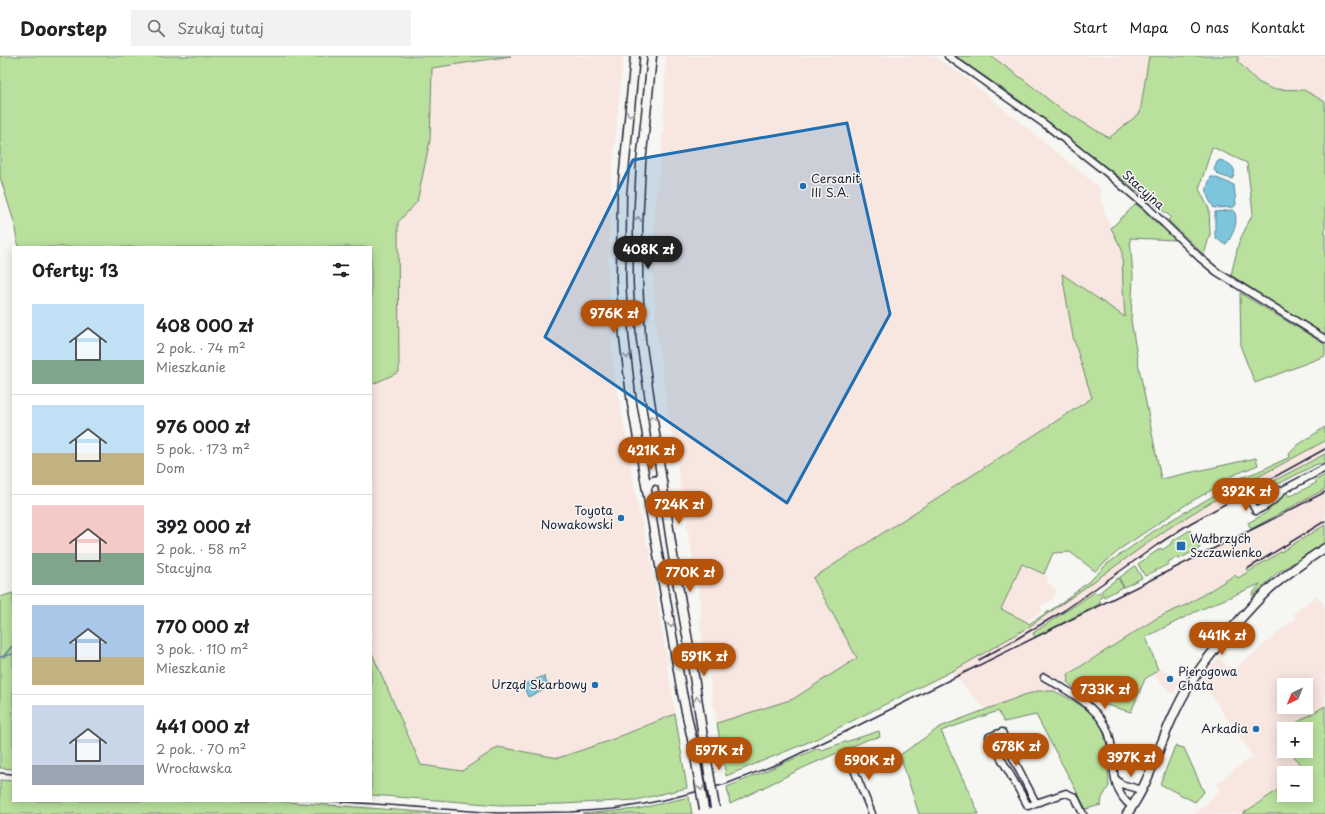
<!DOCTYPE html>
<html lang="pl">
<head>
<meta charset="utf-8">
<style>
  :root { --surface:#fff; --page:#f2f2f2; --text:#202124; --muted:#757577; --line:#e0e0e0; --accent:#b45309 }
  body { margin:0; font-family:"Playpen Sans",sans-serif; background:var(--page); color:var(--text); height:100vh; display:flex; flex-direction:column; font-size:15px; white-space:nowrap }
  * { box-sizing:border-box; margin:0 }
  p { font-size:13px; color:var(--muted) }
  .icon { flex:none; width:22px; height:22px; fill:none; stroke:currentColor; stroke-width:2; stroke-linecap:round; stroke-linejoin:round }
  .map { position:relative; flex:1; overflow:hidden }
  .sheet { position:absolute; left:12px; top:190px; width:360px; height:556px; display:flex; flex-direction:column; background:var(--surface); border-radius:0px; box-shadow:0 2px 10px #0003 }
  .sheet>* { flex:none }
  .needle { width:26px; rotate:223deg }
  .tools { position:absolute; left:1277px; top:622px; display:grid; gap:8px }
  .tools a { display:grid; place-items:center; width:36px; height:36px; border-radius:0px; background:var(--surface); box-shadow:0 2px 10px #0003; font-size:20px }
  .price { position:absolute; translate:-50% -34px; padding:0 9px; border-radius:14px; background:var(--accent); color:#fff; font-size:13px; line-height:26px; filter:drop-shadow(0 1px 2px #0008) }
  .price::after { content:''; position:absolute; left:50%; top:24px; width:12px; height:9px; margin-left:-6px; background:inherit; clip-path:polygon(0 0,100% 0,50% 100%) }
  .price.active { background:#222; color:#fff }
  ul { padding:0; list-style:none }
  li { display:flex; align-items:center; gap:12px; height:100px; padding:0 20px }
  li+li { border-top:1px solid var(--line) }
  li span { display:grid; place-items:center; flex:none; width:112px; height:80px; border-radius:0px; color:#555 }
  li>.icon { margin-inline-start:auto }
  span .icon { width:48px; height:48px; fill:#fffc; stroke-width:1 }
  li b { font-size:17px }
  h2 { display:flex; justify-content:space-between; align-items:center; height:48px; padding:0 20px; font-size:17px }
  header { display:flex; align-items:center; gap:24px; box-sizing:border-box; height:56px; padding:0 20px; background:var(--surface); border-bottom:1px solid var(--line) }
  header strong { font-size:19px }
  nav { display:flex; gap:22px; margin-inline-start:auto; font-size:14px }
  .search { width:280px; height:36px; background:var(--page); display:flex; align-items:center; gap:10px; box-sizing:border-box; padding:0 14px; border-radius:0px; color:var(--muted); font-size:15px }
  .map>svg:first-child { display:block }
</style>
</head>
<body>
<header>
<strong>Doorstep</strong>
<div class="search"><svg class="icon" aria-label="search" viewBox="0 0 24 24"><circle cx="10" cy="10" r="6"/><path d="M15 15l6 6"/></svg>Szukaj tutaj</div>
<nav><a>Start</a><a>Mapa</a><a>O nas</a><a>Kontakt</a></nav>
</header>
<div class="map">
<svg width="1325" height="758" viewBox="0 0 1325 758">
  <rect width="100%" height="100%" fill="#f6f6f2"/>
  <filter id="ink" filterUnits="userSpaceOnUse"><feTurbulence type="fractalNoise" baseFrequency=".025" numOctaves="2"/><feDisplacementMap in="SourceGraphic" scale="8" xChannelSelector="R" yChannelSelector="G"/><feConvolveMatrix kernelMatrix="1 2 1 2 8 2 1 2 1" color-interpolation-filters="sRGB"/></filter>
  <g filter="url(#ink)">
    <!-- built -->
    <path fill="#f8e6e1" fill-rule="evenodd" d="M511 0H623L611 129 608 215 613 308 638 452 650 499 675 658 606 686 558 702 499 691 462 715 421 709 371 595V329L399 316 398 166 417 146 430 84 432 12Z
      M666 0H934L965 21 1100 132 1101 146 1108 166 1122 194 1123 232 1126 261 1062 218 1073 281 1092 342 813 522 857 602 793 643 717 667 700 569 701 551 668 354 657 279 653 214 655 159 663 76Z
      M991 0H1149L1140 57 1109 82 1058 52 1028 27Z
      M1238 0H1325V46L1304 34 1272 33 1258 26 1238 6Z
      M1325 385V398L1235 444 1181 474 1094 535 1096 538 1099 536 1102 541 1099 543 1101 548 1267 465 1325 433V469L1237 522 1236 519 1188 548 1157 562 1067 618 1069 621 1067 626 1054 635H1040L1024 639 986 654 951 615 1030 570 1066 545 1169 472 1211 446Z
      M1022 509 1047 520V525L1056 534 1053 543 1040 550 1042 555 1028 565 1002 553Z
      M1316 540 1325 550V650L1286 673H1284V675L1280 678 1284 685V695H1291L1305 717H1284V730L1240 758H1195L1220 734 1216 728 1253 700 1201 625 1219 600 1226 610 1236 612 1296 562 1293 558ZM1284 629H1306V651H1284Z
      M1161 612 1164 616 1166 615 1180 623 1173 638 1152 618Z"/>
    <!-- green -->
    <path fill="#b9e19d" stroke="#6e826c" d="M0 0H511L432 12 430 84 417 146 398 166 399 316 371 329V191H18L14 166 0 121Z
      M955 0H991L1028 27 1059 52 1109 82 1140 57 1149 0H1238V6L1258 26 1272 33 1304 34 1325 46V279L1272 246 1231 219 1239 186 1253 157 1247 107 1212 91 1199 133 1209 153 1210 178 1204 199 1168 164 1171 161 1023 47Z
      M1136 148 1161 171 1162 170 1176 184 1130 182 1133 220 1131 264 1138 306 1161 423 1256 402 1258 409 1231 420 1228 425 1190 446 1123 491 1095 515 1070 496 1053 497 1044 518 1022 508 1001 553 1027 566 1029 568 1062 547 1093 522 1107 508 1161 470 1220 436 1237 423 1257 416 1290 401 1289 398 1298 389 1325 371V385L1211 446 1169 472 1066 545 1030 570 962 610 816 683 726 720 717 667 793 643 857 602 813 522 1092 342 1073 281 1062 218 1125 261 1123 232 1122 194 1111 172Z
      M1240 237 1323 287 1325 289V300L1255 327 1241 292Z
      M1325 398V406L1321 408H1317L1261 437 1256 438 1244 444 1239 443Z
      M1325 419V433L1251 473 1248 467 1266 457 1284 437 1286 436 1289 440H1291L1316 427V424Z
      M1325 469V487L1277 517 1253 540 1252 538 1260 528 1195 556 1146 581 1158 614 1145 623 1131 656 1099 647 1078 636 1067 626 1069 621 1067 619 1157 562 1188 548 1235 519 1238 522Z
      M1190 474 1200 492 1179 503 1178 501 1168 506 1169 508 1145 520 1138 508 1161 492 1162 494 1171 488V486Z
      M1135 510 1142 522 1124 531 1119 522Z
      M1118 522 1123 531 1104 541 1101 535Z
      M1095 536 1096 538 1099 536 1102 541 1099 543 1101 547 1035 581 1033 577Z
      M13 537V713L0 712V541Z
      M371 595 421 709 462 715 498 691 558 702 606 686 675 658 687 732 636 744 562 748 500 749 371 739Z
      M1038 635H1054L1074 645 1089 655 1096 662 1103 673 1107 690 1109 730 1102 742 1101 749 1086 753 1036 659 1004 666 998 655 941 675 979 758H919L900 699 940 671 1024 639Z
      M1325 650V758H1242L1284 730V739H1306V717H1305L1291 695H1306V673H1286Z
      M879 675 880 681 869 683 805 711 730 748 727 731 742 725 819 692 821 694Z
      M1175 690 1184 692 1204 736 1195 746 1160 728Z
      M0 724 13 725V745H273L451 758H0Z
      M689 741 692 758H582L638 753Z"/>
    <!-- water -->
    <path fill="#7dc5dd" stroke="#59849c" d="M1220 104C1230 107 1239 113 1232 123L1219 119 1214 114 1217 106Z
      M1211 121H1214L1234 129 1236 148 1234 151 1214 152C1206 139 1204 136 1211 121Z
      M1233 154C1240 163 1233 180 1226 188H1224L1216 182 1215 179V156Z
      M544 620 549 632 528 641 523 629Z"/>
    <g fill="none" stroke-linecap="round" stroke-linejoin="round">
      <!-- stream -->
      <path stroke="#59849c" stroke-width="1.5" d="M0 601 13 598
        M3 601 13 589"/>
      <defs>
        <path id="minor" d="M948 0 1046 69 1107 117 1147 151 1200 202 1217 216 1325 283
          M1283 434C1276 444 1267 450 1256 455L1251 446 1270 437 1283 434 1325 412
          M1044 621C1066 634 1093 647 1106 671 1119 696 1104 730 1132 751
          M848 699 872 758
          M1116 723 1121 728 1142 734
          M1036 747 1028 750 989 681 1002 676 1012 700 1036 747 1066 737 1075 741 1083 758"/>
        <path id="secondary" d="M635 0 622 137 621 223 624 281 632 348 682 637 692 683
          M652 0 641 107 638 170V226L641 284 675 513 692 607 703 681
          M647 432C650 424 656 422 663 428
          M1127 758C1150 727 1159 688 1176 654 1191 622 1212 596 1235 569 1248 555 1260 540 1275 528 1291 515 1308 503 1325 492"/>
      </defs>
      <!-- minor casing -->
      <use href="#minor" stroke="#22223b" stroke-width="9"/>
      <!-- secondary casing -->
      <use href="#secondary" stroke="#22223b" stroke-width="11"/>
      <!-- minor -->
      <use href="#minor" stroke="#f6f6f2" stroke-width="6"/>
      <!-- secondary -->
      <use href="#secondary" stroke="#f6f6f2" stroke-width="8"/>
      <!-- rail -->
      <path stroke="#22223b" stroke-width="1.5" d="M1247 513 1325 465
        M979 604 1013 585 1065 554 1157 489 1189 468 1325 393
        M0 717 13 718
        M333 745 498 757 571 756 613 753 644 748 668 743 726 728 780 707 849 674 1265 467 1325 436"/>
      <defs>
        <path id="secondary-bridge" d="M703 681 715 752
          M692 683 704 753"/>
      </defs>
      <!-- secondary-bridge casing -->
      <use href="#secondary-bridge" stroke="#22223b" stroke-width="11" stroke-linecap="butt"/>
      <!-- secondary-bridge -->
      <use href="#secondary-bridge" stroke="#f6f6f2" stroke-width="8"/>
    </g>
    <!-- one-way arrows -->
    <defs><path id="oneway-chevron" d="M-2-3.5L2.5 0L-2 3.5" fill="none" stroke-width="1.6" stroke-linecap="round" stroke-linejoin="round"/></defs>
    <g stroke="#9797a0">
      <use href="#oneway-chevron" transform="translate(630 58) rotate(95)"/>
      <use href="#oneway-chevron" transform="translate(638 163) rotate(-87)"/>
      <use href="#oneway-chevron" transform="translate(627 300) rotate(83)"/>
      <use href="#oneway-chevron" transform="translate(652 362) rotate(-100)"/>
      <use href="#oneway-chevron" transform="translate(671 569) rotate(81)"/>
      <use href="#oneway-chevron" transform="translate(697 643) rotate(-99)"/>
      <use href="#oneway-chevron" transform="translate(701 732) rotate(80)"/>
    </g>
  </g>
  <!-- marked area -->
  <path fill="#1f6fb2" fill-opacity="0.2" stroke="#1f6fb2" stroke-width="3" stroke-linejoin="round" d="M847 67 890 258 787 447 545 281 633 104Z"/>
  <!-- markers -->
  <g fill="#1f6fb2" stroke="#f6f6f2" stroke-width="1.5">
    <circle cx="803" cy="130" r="4"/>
    <circle cx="621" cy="462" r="4"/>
    <rect x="1176" y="485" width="10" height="10" rx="2"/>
    <circle cx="1170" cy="623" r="4"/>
    <circle cx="595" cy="629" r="4"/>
    <circle cx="1256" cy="673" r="4"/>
  </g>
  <g text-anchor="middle" stroke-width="3" stroke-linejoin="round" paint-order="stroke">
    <!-- poi labels -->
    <g font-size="12" fill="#22223b" stroke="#f6f6f2" text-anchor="start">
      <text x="811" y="127">Cersanit<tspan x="811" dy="14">III S.A.</tspan></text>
      <text x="613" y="459" text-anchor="end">Toyota<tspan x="613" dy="14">Nowakowski</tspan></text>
      <text x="1190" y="487">Wałbrzych<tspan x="1190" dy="14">Szczawienko</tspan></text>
      <text x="1178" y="620">Pierogowa<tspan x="1178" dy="14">Chata</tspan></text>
      <text x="587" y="633" text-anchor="end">Urząd Skarbowy</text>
      <text x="1248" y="677" text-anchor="end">Arkadia</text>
    </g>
    <!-- street labels -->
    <g font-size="12" fill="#22223b" stroke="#f6f6f2">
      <text transform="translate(1143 134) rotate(42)" y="4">Stacyjna</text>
    </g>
  </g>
</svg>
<div class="tools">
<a><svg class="needle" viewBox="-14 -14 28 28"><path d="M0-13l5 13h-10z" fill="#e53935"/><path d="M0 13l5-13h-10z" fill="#757577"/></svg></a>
<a>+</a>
<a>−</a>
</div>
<b class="price active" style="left:648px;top:214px">408K zł</b>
<b class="price" style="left:614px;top:278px">976K zł</b>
<b class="price" style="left:651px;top:415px">421K zł</b>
<b class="price" style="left:1246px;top:456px">392K zł</b>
<b class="price" style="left:679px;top:469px">724K zł</b>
<b class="price" style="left:690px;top:537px">770K zł</b>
<b class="price" style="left:1222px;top:600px">441K zł</b>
<b class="price" style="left:704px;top:621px">591K zł</b>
<b class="price" style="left:1105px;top:654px">733K zł</b>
<b class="price" style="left:1016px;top:711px">678K zł</b>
<b class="price" style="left:719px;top:715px">597K zł</b>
<b class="price" style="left:1131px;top:722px">397K zł</b>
<b class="price" style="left:869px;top:725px">590K zł</b>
<section class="sheet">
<h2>Oferty: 13<svg class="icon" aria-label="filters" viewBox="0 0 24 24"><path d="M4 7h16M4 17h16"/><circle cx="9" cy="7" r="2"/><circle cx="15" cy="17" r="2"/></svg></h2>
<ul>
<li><span style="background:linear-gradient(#bfe0f5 70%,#7fa58c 0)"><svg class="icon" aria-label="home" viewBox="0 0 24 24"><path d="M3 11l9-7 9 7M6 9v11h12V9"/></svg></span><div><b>408 000 zł</b><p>2 pok. · 74 m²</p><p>Mieszkanie</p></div></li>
<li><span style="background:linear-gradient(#bfe0f5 60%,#c2b280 0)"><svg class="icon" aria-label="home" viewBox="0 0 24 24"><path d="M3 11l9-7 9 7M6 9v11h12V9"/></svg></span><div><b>976 000 zł</b><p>5 pok. · 173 m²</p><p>Dom</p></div></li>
<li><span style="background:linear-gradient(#f6c9c9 60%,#7fa58c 0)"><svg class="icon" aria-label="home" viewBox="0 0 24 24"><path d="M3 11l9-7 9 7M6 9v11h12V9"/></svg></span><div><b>392 000 zł</b><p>2 pok. · 58 m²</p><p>Stacyjna</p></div></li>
<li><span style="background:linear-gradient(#a9c7e8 65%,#c2b280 0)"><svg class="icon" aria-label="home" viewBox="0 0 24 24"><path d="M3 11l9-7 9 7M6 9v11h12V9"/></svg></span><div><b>770 000 zł</b><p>3 pok. · 110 m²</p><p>Mieszkanie</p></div></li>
<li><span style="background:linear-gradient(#c9d6e8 75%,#9aa5b1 0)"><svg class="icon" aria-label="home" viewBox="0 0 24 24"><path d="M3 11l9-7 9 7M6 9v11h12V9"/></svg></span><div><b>441 000 zł</b><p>2 pok. · 70 m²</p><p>Wrocławska</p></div></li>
</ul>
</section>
</div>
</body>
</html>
